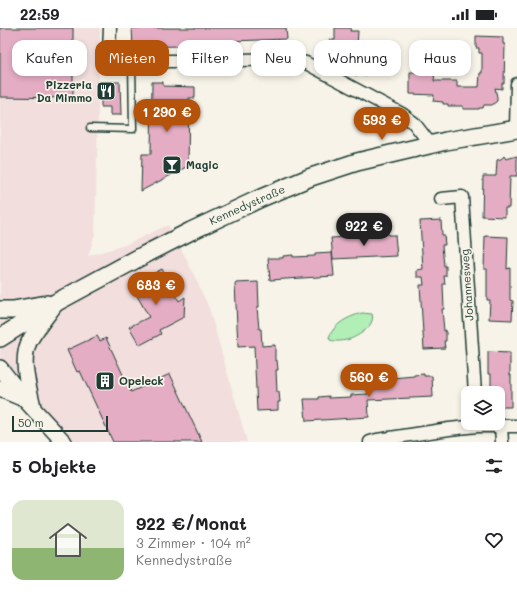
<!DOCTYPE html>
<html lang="de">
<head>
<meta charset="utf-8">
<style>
  :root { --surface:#fff; --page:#f6f6f6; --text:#202124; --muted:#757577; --accent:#b45309 }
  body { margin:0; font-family:Mali,sans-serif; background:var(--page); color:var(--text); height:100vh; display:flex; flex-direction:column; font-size:15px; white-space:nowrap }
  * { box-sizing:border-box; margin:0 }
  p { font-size:13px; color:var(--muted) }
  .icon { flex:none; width:22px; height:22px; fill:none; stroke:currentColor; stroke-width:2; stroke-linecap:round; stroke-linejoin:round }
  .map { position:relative; height:414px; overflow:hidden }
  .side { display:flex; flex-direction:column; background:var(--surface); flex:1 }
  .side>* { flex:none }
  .top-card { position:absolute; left:12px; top:12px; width:493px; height:36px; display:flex; gap:8px }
  .controls { position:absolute; left:461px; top:358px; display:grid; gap:8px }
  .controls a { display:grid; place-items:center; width:44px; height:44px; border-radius:8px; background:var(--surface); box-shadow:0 2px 6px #0003; font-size:20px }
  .scale { position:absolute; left:12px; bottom:10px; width:96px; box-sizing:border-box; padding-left:4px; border:2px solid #1f3d34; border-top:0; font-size:11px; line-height:14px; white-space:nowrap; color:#1f3d34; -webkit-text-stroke:3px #f7f3e8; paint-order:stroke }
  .price { position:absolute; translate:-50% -34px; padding:0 9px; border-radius:14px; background:var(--accent); color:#fff; font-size:13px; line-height:26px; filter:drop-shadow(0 1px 2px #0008) }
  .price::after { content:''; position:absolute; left:50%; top:24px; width:12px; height:9px; margin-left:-6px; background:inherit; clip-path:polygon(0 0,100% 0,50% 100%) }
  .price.active { background:#222; color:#fff }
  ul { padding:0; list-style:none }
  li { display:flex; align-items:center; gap:12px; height:100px; padding:0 12px }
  li span { display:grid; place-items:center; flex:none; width:112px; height:80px; border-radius:12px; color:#555 }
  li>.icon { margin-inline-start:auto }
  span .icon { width:48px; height:48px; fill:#fffc; stroke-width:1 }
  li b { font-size:17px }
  h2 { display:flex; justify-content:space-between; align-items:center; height:48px; padding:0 12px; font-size:17px }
  .tag { padding:0 14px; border-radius:12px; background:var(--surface); box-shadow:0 2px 6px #0003; font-size:14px; line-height:36px }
  .tag.active { background:var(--accent); color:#fff }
  .status { display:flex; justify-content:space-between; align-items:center; height:28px; padding:0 20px; background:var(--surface); direction:ltr }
  .status svg { height:11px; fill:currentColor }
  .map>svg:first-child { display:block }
</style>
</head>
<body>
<div class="status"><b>22:59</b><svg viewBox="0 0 49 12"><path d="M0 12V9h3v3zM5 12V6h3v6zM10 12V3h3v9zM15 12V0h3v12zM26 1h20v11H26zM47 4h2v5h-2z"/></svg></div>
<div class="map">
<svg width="517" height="414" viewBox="0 0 517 414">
  <rect width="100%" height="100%" fill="#f7f3e8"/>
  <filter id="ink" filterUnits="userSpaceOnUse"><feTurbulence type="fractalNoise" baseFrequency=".025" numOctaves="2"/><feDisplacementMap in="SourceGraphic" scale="8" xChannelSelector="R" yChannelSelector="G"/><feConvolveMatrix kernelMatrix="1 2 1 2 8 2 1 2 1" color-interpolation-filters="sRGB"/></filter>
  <g filter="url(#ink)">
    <!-- built -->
    <path fill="#f1dedd" d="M0 0H100L95 206 88 228 125 217 168 197 186 230 209 280 247 414H73L0 329Z"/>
    <!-- green -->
    <path fill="#b1efb6" stroke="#689675" d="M362 285 372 286C376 297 359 308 350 311 343 313 336 314 330 312L329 309C335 295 348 289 362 285Z"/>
    <!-- building -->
    <path fill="#e4adc3" stroke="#1f3d34" d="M0 0H73V70L0 69Z
      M132 0H286L287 11 230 13V17L133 19Z
      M335 0H351L350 3H358L357 19H360V24H366V48L355 47V36H342V29H334V27H328L329 12H335Z
      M476 8 503 9V16H505L504 55H502V61L495 60 497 69V73L492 77H484L483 80H479V81H463V78H448V76H443V74L433 73 434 67 410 66V44H435L434 53H457V59H479L480 45H482V25H479V20H476Z
      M99 54H120L121 87H110V79H101V65H99Z
      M152 54H163V58L195 59V70H189L188 138 141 163 142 126H151Z
      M504 128 506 131 517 128V148H510L509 180H505V189L482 188 483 148H496L497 132 501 131Z
      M441 192 442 207H444L445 217H442L444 238H446V248H444L445 256H443L444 281H442L444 303H446V313H444L445 320 424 321 420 257H424L423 249H417V242L423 241 420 193Z
      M388 205V207H395L397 228 333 231 331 210 346 209V207H356V209L378 207V206Z
      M485 208 508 209 507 241 510 240V272L513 273 512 292 489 291 490 272H487V241H484Z
      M332 225 334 248 270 252 268 230H283V228L293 227V229L315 228V226Z
      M162 241 179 273 185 269 184 289 159 302 161 306 140 317 129 299 149 289 131 257Z
      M258 254 259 279H257L259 301H261L262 318 275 317V332H277L278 342H276L277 364H279L280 374H278V382L257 383 254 318 238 319 235 255Z
      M97 308 100 313 106 310 131 364 170 346 202 414H113L80 343 77 344 67 322Z
      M488 324 510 325V347H511V379H498V365H491V346H488Z
      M424 346V348H432L433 369 368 372 369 389 306 393 304 371H319V369L329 368V370L351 369V367L368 366 367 351 382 350V348H392V350L414 348V347Z"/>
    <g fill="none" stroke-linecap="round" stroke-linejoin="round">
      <defs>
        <path id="service" d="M90 100 133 101 132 33"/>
        <path id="minor" d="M110 0 109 25 110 31 113 33H196L278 31 294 32 306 35 402 86 414 95 431 117
          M516 101 517 56
          M441 171 462 169 475 365
          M501 398 502 414
          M370 414 377 412 449 401 477 398H517"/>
        <path id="tertiary" d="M0 340 26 373 64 414
          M0 361 24 371
          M33 379C29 359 20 334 29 314 35 302 48 287 56 275"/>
        <path id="secondary" d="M0 282H13L47 276
          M0 310 57 274 144 227 191 203 261 170 311 149 357 134 395 125 446 113 517 101"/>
      </defs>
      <!-- service casing -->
      <use href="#service" stroke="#1f3d34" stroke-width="9"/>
      <!-- minor casing -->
      <use href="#minor" stroke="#1f3d34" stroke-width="15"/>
      <!-- tertiary casing -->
      <use href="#tertiary" stroke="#1f3d34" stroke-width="18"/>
      <!-- secondary casing -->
      <use href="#secondary" stroke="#1f3d34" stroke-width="20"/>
      <!-- service -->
      <use href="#service" stroke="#f7f3e8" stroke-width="6"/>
      <!-- minor -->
      <use href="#minor" stroke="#f7f3e8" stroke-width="12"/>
      <!-- tertiary -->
      <use href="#tertiary" stroke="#f7f3e8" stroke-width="15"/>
      <!-- secondary -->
      <use href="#secondary" stroke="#f7f3e8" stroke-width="17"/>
    </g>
  </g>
  <!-- icons -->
  <defs>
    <symbol id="restaurant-square" viewBox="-11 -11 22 22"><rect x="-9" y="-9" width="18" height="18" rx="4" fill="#1f3d34" stroke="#f7f3e8"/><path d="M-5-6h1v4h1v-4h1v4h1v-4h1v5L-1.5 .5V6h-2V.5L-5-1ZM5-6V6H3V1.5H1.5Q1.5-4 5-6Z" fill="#fff"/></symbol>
    <symbol id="bar-square" viewBox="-11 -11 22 22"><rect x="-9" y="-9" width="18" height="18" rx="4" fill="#1f3d34" stroke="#f7f3e8"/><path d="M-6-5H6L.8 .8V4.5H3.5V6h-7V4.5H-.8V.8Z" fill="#fff"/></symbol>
    <symbol id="building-square" viewBox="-11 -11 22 22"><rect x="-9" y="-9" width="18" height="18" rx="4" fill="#1f3d34" stroke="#f7f3e8"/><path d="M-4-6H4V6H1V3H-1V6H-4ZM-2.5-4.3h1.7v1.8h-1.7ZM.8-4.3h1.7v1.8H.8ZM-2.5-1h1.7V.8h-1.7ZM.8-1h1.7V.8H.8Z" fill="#fff"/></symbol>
  </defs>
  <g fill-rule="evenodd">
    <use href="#restaurant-square" x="95" y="52" width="22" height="22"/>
    <use href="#bar-square" x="161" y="126" width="22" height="22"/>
    <use href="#building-square" x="94" y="342" width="22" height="22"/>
  </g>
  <g text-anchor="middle" stroke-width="3.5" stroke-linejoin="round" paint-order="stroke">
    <!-- poi labels -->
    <g font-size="11" font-weight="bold" fill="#1f3d34" stroke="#f7f3e8" text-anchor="start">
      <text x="92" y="61" text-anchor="end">Pizzeria<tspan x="92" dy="13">Da Mimmo</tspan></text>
      <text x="186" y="141">Magic</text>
      <text x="119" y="357">Opeleck</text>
    </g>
    <!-- street labels -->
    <g font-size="11" fill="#1f3d34" stroke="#f7f3e8">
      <text transform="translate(247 177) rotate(-24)" y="4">Kennedystraße</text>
      <text transform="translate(467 257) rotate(-94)" y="4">Johannesweg</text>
    </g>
  </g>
</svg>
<div class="controls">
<a><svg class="icon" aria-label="layers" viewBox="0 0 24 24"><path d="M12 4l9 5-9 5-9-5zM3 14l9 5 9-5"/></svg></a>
</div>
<div class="scale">50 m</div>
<b class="price" style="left:167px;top:105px">1 290 €</b>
<b class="price" style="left:382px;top:113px">593 €</b>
<b class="price active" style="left:364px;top:219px">922 €</b>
<b class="price" style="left:156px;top:278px">683 €</b>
<b class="price" style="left:369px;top:370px">560 €</b>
<div class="top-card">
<a class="tag">Kaufen</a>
<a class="tag active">Mieten</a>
<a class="tag">Filter</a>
<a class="tag">Neu</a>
<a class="tag">Wohnung</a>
<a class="tag">Haus</a>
</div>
</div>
<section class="side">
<h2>5 Objekte<svg class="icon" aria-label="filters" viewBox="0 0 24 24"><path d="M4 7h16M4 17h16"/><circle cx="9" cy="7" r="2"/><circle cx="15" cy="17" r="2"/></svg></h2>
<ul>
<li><span style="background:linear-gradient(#dfe7d0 60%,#8fb573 0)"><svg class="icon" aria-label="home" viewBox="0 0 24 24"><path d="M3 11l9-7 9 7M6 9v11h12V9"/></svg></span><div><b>922 €/Monat</b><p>3 Zimmer · 104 m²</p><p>Kennedystraße</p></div><svg class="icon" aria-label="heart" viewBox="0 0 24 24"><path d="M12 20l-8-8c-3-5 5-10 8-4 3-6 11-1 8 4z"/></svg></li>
</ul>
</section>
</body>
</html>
